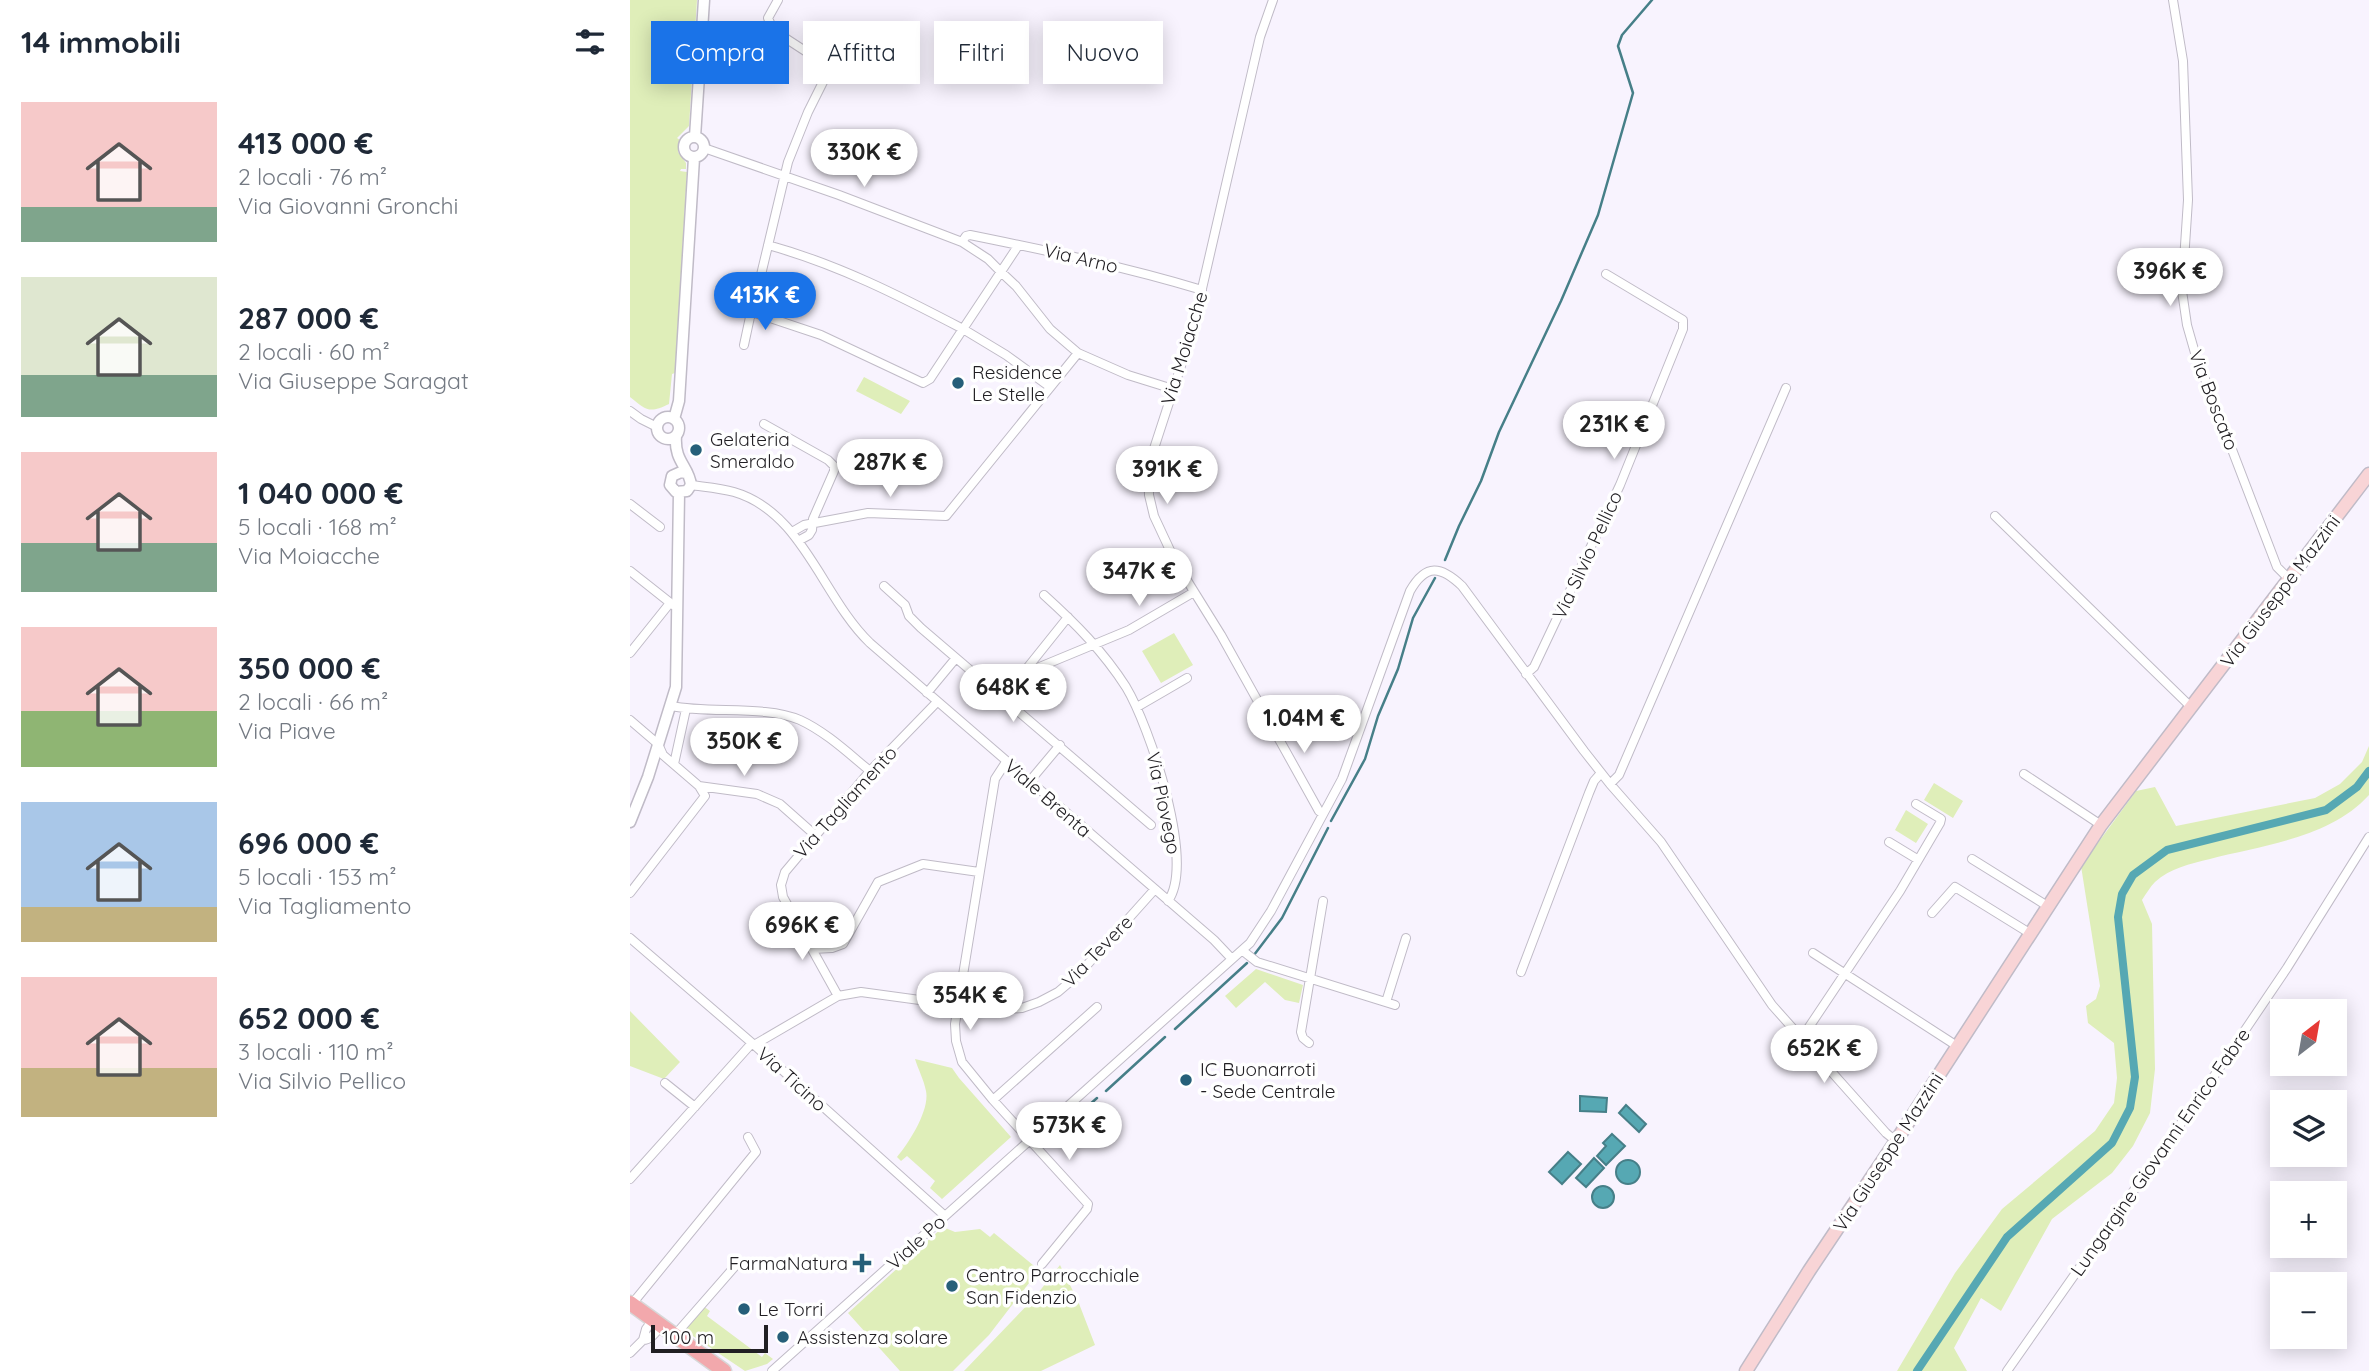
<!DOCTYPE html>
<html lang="it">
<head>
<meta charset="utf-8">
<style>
  :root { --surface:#fff; --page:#f2f2f3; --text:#1f2937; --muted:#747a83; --accent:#1a73e8 }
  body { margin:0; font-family:Quicksand,sans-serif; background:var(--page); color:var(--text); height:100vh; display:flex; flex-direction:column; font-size:26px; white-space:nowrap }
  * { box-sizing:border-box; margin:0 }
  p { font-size:23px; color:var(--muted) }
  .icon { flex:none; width:38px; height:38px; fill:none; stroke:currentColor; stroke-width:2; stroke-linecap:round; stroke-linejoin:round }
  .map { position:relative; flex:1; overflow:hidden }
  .sheet { display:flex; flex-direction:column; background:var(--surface); width:630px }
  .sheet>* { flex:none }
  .guide { position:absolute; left:21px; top:21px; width:665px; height:63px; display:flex; gap:14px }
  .needle { width:46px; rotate:31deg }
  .tools { position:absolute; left:1640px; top:999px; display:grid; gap:14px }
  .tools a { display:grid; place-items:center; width:77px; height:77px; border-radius:0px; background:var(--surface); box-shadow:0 4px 18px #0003; font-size:35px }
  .scale { position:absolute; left:21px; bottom:18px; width:117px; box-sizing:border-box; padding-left:7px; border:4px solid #211f23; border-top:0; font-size:19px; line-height:24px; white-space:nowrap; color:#211f23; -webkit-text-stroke:5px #fff; paint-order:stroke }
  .price { position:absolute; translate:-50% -60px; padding:0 16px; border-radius:24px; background:#fff; color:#222; font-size:23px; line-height:46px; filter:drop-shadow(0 2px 4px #0008) }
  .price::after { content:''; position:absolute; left:50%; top:42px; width:21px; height:16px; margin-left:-10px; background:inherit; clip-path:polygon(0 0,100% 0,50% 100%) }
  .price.current { background:var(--accent); color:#fff }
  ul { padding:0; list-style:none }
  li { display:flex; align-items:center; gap:21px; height:175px; padding:0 21px }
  li span { display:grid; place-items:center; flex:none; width:196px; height:140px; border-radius:0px; color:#555 }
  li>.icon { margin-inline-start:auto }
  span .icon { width:84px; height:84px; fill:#fffc; stroke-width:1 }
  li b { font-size:30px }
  h2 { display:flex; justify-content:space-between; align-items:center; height:84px; padding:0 21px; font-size:30px }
  .tag { padding:0 24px; border-radius:0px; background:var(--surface); box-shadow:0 4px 18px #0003; font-size:24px; line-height:63px }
  .tag.current { background:var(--accent); color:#fff }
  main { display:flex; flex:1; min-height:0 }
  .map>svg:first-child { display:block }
</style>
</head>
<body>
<main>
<section class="sheet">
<h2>14 immobili<svg class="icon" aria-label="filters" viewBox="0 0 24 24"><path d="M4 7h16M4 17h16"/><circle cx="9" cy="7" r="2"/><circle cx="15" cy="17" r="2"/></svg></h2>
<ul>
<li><span style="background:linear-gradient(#f6c9c9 75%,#7fa58c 0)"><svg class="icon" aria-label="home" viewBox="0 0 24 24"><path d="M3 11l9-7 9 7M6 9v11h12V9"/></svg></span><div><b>413 000 €</b><p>2 locali · 76 m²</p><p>Via Giovanni Gronchi</p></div></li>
<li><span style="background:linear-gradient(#dfe7d0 70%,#7fa58c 0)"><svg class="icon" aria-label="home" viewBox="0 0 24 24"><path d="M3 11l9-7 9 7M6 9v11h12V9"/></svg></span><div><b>287 000 €</b><p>2 locali · 60 m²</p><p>Via Giuseppe Saragat</p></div></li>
<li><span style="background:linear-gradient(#f6c9c9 65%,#7fa58c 0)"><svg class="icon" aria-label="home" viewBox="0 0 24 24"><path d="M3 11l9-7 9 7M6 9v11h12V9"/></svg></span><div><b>1 040 000 €</b><p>5 locali · 168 m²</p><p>Via Moiacche</p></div></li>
<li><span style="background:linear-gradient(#f6c9c9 60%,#8fb573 0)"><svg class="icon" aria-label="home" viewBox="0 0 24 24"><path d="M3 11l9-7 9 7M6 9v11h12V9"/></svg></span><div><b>350 000 €</b><p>2 locali · 66 m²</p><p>Via Piave</p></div></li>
<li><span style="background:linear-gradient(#a9c7e8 75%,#c2b280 0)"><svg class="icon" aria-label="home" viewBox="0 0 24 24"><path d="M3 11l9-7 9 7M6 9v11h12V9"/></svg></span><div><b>696 000 €</b><p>5 locali · 153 m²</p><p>Via Tagliamento</p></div></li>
<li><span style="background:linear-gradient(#f6c9c9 65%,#c2b280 0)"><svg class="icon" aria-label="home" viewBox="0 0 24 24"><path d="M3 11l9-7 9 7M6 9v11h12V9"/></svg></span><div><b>652 000 €</b><p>3 locali · 110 m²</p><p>Via Silvio Pellico</p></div></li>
</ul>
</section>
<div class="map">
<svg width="1739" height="1371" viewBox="0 0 1739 1371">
  <rect width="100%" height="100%" fill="#f8f3fe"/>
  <!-- green -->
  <path fill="#dfeeb9" d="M0 0H67L59 126 47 138 50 140 48 152 56 163V169H51L50 171 57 172 45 373 42 374 39 404C19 414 16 410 0 397Z
    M234 377 280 401 271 414 226 391Z
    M544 633 563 665 531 683 512 651Z
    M1739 746V795C1700 838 1634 845 1580 859 1560 864 1540 868 1525 882 1520 887 1516 894 1512 900L1522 924 1525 1069 1520 1113 1503 1146 1482 1173 1422 1219 1371 1311 1351 1298 1324 1348 1337 1371H1267L1325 1273 1372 1209 1465 1131 1484 1103 1487 1078 1484 1043 1458 1023 1456 1006 1466 999 1470 986 1451 866 1506 791 1525 787 1546 826 1685 798 1710 784 1732 762Z
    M1304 783 1333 801 1323 818 1294 800Z
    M1276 810 1298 824 1286 843 1265 830Z
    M626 969 673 985 669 1003 655 1000 635 982 606 1008 595 996Z
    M0 1011 50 1062 34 1079 0 1066Z
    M285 1059 322 1068 329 1078 381 1137 312 1199 300 1188 305 1181 277 1156 271 1161 267 1157C279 1143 300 1110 296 1091 294 1080 288 1069 285 1059Z
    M313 1227 325 1232 350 1229 360 1237 364 1233 409 1270 359 1335 323 1371H270L218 1313Z
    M430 1265 448 1301 465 1345 411 1371H334L405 1297Z
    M73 1306 80 1311 77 1316 132 1357 135 1353 143 1359 137 1364 115 1371 54 1330Z"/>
  <!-- water -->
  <path fill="#56a8b3" stroke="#467f88" stroke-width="2" d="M950 1096 977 1098 976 1112 950 1111Z
    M996 1105 1016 1124 1009 1132 989 1113Z
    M982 1134 995 1146 976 1165 967 1156 976 1146 973 1143Z
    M938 1152 951 1164 932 1184 919 1172Z
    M964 1158 974 1168 956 1187 946 1178Z
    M986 1172a12 12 0 1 1 24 0a12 12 0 1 1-24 0Z
    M962 1197a11 11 0 1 1 22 0a11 11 0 1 1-22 0Z"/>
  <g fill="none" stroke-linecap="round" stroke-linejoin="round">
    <!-- stream -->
    <path stroke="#467f88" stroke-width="2.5" d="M815 560 829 526 851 481 869 432 931 301 968 215 1003 93 988 46 992 35 1022 0
      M701 821 735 759 748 716 768 669 783 618 805 578
      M624 955 652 918 698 828
      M545 1029 617 963
      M476 1091 535 1037
      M417 1143 467 1098"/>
    <!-- canal -->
    <path stroke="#56a8b3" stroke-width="8" d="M1287 1371 1377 1237 1482 1143 1500 1108 1505 1077 1488 917 1492 894 1503 875 1537 850 1696 810 1727 787 1739 771"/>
    <defs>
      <path id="minor" d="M148 0 138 18 143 30 192 62 196 66 197 74 178 112 158 162 124 304 128 314 191 335 293 383 300 379 333 329 376 355 420 387
        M643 0 630 37 562 332 518 467 519 495 524 516 545 561 591 635 689 811 693 814
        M1543 0 1553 61 1558 200 1552 291 1557 325 1565 353 1647 567 1659 579
        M74 148 209 195 332 242 358 259 371 272 386 286 420 329 448 353 498 375 543 389
        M332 242 336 236 340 235C419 251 496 267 572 290
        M138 245C207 264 270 296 333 329L386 249
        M114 345 120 317 126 310
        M0 411 11 419 27 427
        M134 424 198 460 204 466V471L183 519 182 530 179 535 168 541
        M61 485C75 487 90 488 104 492 173 512 192 597 240 643L584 940 602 959
        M0 504 30 527
        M1365 516 1561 707
        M162 532 174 525 238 513 316 516 448 353
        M0 571 43 605
        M254 586 275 605 279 616 291 628 521 825
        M414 595C445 623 473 651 496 687 519 725 566 862 538 901
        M0 653 40 603
        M395 673 499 630 564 592
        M896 674 904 667 990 485 1053 329V320L976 274
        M297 693 326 658
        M374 697 438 617
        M41 706C81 714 135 705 170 720 196 732 218 753 240 771
        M507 707 557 678
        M0 720 28 744 33 755 69 786 127 794 150 804 185 835
        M376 762 365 779 325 1024 326 1041 332 1062 363 1100 458 1204 457 1209 412 1264
        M44 764 56 709
        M1394 774 1471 825
        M399 782 430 745
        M980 784 989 775 1156 388
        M1259 842 1287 859
        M1342 859 1419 907
        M0 893 75 796 69 786
        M1302 913 1325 887 1401 934
        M0 938 122 1043 315 1216
        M182 949 202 948 213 944 248 882 293 864 349 872
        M613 951 627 962 765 1005
        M1183 953 1327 1046
        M891 972 959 793 964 781 971 773
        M208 996 153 897 151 885 155 872 240 771 307 702
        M756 1002 776 938
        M1171 1039 1270 891 1310 823 1311 819 1286 804
        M679 1043 673 1038 671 1032 693 901
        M124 1045 208 996 231 992 363 1010 392 1008 409 1002 428 992 448 975 525 889
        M35 1083 65 1107
        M363 1100 467 1007
        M0 1179 122 1043
        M2 1304 126 1152 118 1137
        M45 1335 107 1264
        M13 1340 16 1329 23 1320
        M0 1353 13 1340C21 1340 26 1332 31 1326
        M142 1371 620 943 641 911 712 779 780 591C796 563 811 566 832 586L954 751 980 784 1031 842 1142 1005 1256 1133 1266 1141
        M1377 1371 1582 1079 1657 968 1739 837"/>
      <path id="tertiary" d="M54 147a10 10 0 1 1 20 0a10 10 0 1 1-20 0Z
        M65 137 74 0
        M27 428a11 11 0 1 1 22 0a11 11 0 1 1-22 0Z
        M44 419 49 401 64 158
        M46 436C44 462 59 466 61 485L57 491 46 492 40 485 42 476 51 472 56 473
        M0 822 18 777 46 687 49 493"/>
      <path id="secondary" d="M1116 1371 1179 1271 1266 1141 1471 825 1739 474"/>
      <path id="primary" d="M0 1303 94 1371"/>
    </defs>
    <!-- minor casing -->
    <use href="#minor" stroke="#c0bbc7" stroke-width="10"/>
    <!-- tertiary casing -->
    <use href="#tertiary" stroke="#c0bbc7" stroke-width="13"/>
    <!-- secondary casing -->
    <use href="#secondary" stroke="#c0bbc7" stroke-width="15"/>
    <!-- primary casing -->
    <use href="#primary" stroke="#d7d7d7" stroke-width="17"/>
    <!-- minor -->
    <use href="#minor" stroke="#fff" stroke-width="8"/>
    <!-- tertiary -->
    <use href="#tertiary" stroke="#fff" stroke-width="10"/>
    <!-- secondary -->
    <use href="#secondary" stroke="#f8d4d6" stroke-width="12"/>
    <!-- primary -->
    <use href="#primary" stroke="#f2a8ac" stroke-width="14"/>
  </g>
  <!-- markers -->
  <g fill="#265f79" stroke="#fff" stroke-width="2.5">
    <circle cx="328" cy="383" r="7"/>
    <circle cx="66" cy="450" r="7"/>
    <circle cx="556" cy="1080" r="7"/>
    <path d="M228.5 1252.5h7v7h7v7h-7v7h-7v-7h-7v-7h7z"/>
    <circle cx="322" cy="1286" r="7"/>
    <circle cx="114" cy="1309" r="7"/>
    <circle cx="153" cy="1337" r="7"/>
  </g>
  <g text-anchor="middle" stroke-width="7" stroke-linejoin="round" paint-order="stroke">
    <!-- street labels -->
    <g font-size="19" fill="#211f23" stroke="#fff">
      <text transform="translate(451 258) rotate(13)" y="7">Via Arno</text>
      <text transform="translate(554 348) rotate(-73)" y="7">Via Moiacche</text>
      <text transform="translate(1584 400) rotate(69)" y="7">Via Boscato</text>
      <text transform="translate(957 555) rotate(-65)" y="7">Via Silvio Pellico</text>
      <text transform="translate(1650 591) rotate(-53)" y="7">Via Giuseppe Mazzini</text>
      <text transform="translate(418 798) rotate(41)" y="7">Viale Brenta</text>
      <text transform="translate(215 802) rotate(-48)" y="7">Via Tagliamento</text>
      <text transform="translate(534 803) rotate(78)" y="7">Via Piovego</text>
      <text transform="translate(467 951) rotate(-46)" y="7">Via Tevere</text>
      <text transform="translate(162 1079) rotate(42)" y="7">Via Ticino</text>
      <text transform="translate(1258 1152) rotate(-57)" y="7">Via Giuseppe Mazzini</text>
      <text transform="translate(1530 1152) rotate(-55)" y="7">Lungargine Giovanni Enrico Fabre</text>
      <text transform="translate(286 1242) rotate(-42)" y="7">Viale Po</text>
    </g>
    <!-- poi labels -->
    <g font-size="19" fill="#211f23" stroke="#fff" text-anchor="start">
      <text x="342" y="379">Residence<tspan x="342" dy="22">Le Stelle</tspan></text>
      <text x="80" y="446">Gelateria<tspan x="80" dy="22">Smeraldo</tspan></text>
      <text x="570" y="1076">IC Buonarroti<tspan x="570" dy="22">- Sede Centrale</tspan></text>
      <text x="218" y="1270" text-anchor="end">FarmaNatura</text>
      <text x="336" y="1282">Centro Parrocchiale<tspan x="336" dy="22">San Fidenzio</tspan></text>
      <text x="128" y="1316">Le Torri</text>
      <text x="167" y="1344">Assistenza solare</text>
    </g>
  </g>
</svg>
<div class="tools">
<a><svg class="needle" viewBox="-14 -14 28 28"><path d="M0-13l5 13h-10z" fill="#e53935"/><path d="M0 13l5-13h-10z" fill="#747a83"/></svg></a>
<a><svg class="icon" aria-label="layers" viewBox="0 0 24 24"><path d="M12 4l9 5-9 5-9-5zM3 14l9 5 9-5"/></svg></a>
<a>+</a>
<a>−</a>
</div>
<div class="scale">100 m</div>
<b class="price" style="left:234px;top:189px">330K €</b>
<b class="price" style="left:1540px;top:308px">396K €</b>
<b class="price current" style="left:135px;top:332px">413K €</b>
<b class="price" style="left:984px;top:461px">231K €</b>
<b class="price" style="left:260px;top:499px">287K €</b>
<b class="price" style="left:537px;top:506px">391K €</b>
<b class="price" style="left:509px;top:608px">347K €</b>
<b class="price" style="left:383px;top:724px">648K €</b>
<b class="price" style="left:674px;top:755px">1.04M €</b>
<b class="price" style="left:114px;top:778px">350K €</b>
<b class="price" style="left:172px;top:962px">696K €</b>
<b class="price" style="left:340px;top:1032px">354K €</b>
<b class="price" style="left:1194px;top:1085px">652K €</b>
<b class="price" style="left:439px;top:1162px">573K €</b>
<div class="guide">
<a class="tag current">Compra</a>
<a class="tag">Affitta</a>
<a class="tag">Filtri</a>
<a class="tag">Nuovo</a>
</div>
</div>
</main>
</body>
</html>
